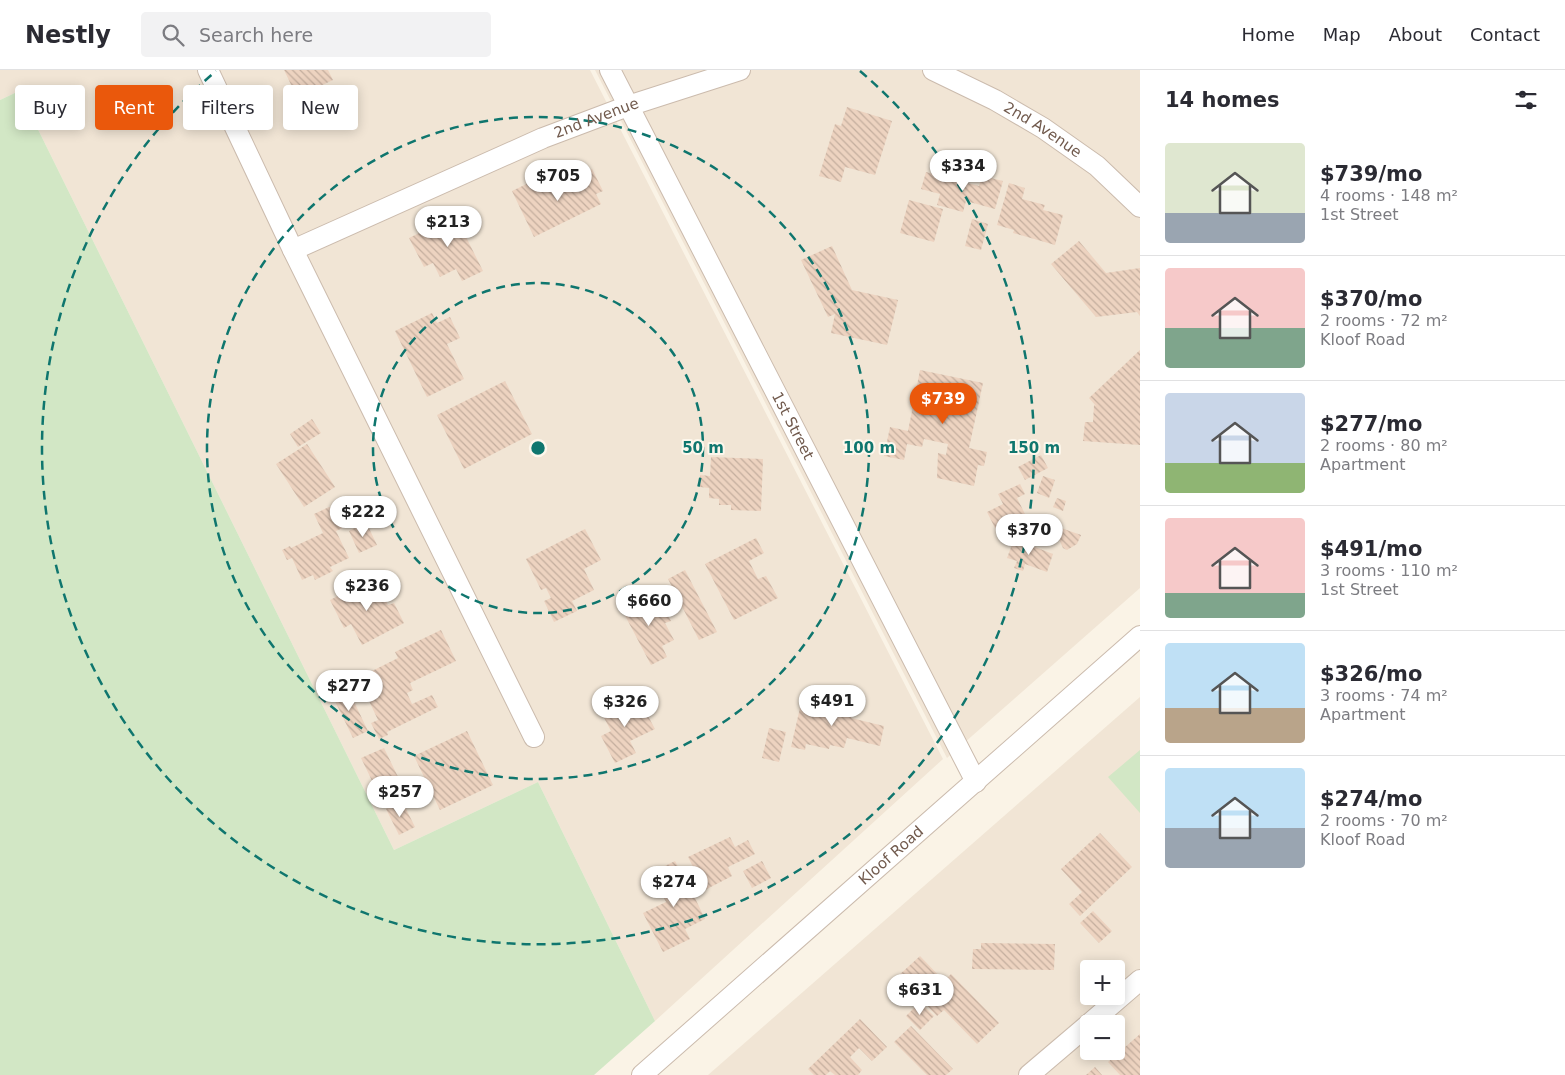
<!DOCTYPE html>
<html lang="en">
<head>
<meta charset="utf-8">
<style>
  :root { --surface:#fff; --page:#f2f2f3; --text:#2b2b33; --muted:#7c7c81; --line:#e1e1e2; --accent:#ea580c }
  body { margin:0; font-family:"DejaVu Sans",sans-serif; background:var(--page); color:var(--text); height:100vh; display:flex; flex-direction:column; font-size:19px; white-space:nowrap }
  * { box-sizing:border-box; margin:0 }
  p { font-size:16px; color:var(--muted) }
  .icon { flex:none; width:28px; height:28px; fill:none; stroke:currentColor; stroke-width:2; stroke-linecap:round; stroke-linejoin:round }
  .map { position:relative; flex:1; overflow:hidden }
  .panel { display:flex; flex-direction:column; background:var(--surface); width:425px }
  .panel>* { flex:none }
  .banner { position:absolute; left:15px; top:15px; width:475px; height:45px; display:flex; gap:10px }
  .fabs { position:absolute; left:1080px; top:890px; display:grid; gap:10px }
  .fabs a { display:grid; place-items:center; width:45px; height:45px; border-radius:5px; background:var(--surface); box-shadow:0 2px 12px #0003; font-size:25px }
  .price { position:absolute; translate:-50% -42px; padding:0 11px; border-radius:18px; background:#fff; color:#222; font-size:16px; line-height:32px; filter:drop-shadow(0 1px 2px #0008) }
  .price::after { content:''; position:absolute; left:50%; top:30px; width:15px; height:11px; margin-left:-8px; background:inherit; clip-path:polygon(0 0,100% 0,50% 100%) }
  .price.active { background:var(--accent); color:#fff }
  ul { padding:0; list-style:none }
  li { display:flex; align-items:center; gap:15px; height:125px; padding:0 25px }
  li+li { border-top:1px solid var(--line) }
  li span { display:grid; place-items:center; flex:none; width:140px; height:100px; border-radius:5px; color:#555 }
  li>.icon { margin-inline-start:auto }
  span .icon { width:60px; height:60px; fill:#fffc; stroke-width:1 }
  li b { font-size:21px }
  h2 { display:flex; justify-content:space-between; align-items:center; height:60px; padding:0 25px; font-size:21px }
  .chip { padding:0 18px; border-radius:5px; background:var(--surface); box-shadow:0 2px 12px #0003; font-size:18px; line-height:45px }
  .chip.active { background:var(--accent); color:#fff }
  header { display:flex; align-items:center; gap:30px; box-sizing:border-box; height:70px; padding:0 25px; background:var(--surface); border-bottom:1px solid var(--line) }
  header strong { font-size:24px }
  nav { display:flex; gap:28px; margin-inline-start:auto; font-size:18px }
  .search { width:350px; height:45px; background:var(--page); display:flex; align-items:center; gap:12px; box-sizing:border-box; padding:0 18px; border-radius:5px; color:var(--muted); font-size:19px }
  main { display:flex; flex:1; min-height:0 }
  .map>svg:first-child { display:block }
</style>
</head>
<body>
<header>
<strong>Nestly</strong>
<div class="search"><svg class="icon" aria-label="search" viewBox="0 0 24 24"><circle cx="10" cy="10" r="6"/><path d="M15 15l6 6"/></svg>Search here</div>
<nav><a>Home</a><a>Map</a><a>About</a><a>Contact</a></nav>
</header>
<main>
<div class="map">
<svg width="1140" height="1005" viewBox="0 0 1140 1005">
  <defs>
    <pattern id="building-back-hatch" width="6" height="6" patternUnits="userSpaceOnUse" patternTransform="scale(1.25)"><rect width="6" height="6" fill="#edd3c0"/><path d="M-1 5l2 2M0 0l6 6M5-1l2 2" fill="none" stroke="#c4ae9e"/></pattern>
  </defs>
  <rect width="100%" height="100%" fill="#faf3e6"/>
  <!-- residential -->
  <path fill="#f1e5d5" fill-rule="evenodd" d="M0 0H590L943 689 655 951 538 712 394 780 19 21 0 30Z
    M595 0H1140V518L947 688Z
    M1140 627V1005H708ZM1089 899H1116V926H1089ZM1089 954H1116V981H1089Z"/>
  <!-- green -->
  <path fill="#d2e7c5" d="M19 21 394 780 538 712 655 951 594 1005H0V30Z
    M1140 680V743L1108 707Z"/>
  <!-- building -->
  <path fill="url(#building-back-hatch)" d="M284 0H328L333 10 297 27Z
    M847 37 892 51 875 105 845 97 841 112 819 106 835 54 841 56Z
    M592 99 603 121 596 124 601 134 534 167 512 121 537 109 543 122Z
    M926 102 979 116 982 106 1003 111 995 139 966 131 963 142 937 135 940 124 921 119Z
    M1009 113 1025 118 1022 129 1045 135 1043 140 1063 145 1055 175 1013 163 1014 160 997 155Z
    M909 130 943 139 934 172 900 163Z
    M462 142 472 164 466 167 483 201 462 211 456 199 440 207 433 193 424 197 409 168Z
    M972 149 988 154 981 180 965 176Z
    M1079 171 1106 203 1140 198V246L1137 242 1096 247 1051 194Z
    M832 176 852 220 898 230 887 275 831 263 835 244 828 247 801 190Z
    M432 243 437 253 450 247 460 268 447 274 464 309 427 327 395 261Z
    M1140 280V375L1083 371 1085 352H1093L1094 335 1096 336 1089 328Z
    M920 300 983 313 969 378 987 382 984 396 978 395 974 416 937 408 938 383 946 385 948 374 924 369 922 377 907 374 904 390 884 386 890 357 908 361Z
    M505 311 532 364 464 399 437 345Z
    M312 349 321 363 298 377 290 364Z
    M307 374 335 417 304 437 276 394Z
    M1041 385 1048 398 1025 410 1018 397Z
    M711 387 763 389 761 441 731 440V435H719V429L709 428V418L700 417V405L710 406Z
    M1043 406 1055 410 1049 428 1037 423Z
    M1020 414 1025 424 1017 428 1025 444 995 458 987 442 1003 434 998 424Z
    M1057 428 1066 431 1063 441 1053 437Z
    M329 437 351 441 356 452 336 461 349 488 330 497 333 501 315 510 313 505 302 510 292 488 287 490 282 480 290 476 291 478 323 463 314 444Z
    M366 452 377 475 359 483 349 461Z
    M1061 458 1081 465 1077 474 1067 480 1063 478 1058 467Z
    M585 459 601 490 584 499 594 520 572 531 577 541 554 552 544 531 551 528 546 518 541 520 526 489Z
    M756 468 764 483 749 491 758 509 766 506 778 528 734 550 705 494Z
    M1014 469 1053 484 1047 502 1025 494 1023 501 1014 498 1017 491 1007 488Z
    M685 500 717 562 699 570 668 509Z
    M374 508 388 535 394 533 404 553 362 575 351 554 344 558 330 530Z
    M636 525 641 536 654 530 658 539 663 536 671 551 665 553 674 570 662 576 667 587 651 595 619 534Z
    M441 560 456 591 410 613 413 620 407 623 412 634 432 625 438 637 387 662 388 665 379 669 371 653 378 650 360 612 370 608 368 603 398 588 395 582Z
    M346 615 368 661 353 668 331 623Z
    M628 628 631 635 640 631 655 659 630 671 636 683 615 693 601 666 611 661 601 642Z
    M802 629 853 641 851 648 884 656 880 676 847 668 844 678 830 675 829 679 806 674 805 680 791 677Z
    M769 658 786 662 779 692 762 688Z
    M467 661 493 715 440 740 414 686Z
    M384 678 400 711 377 721 361 688Z
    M402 731 415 757 399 765 386 739Z
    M1100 763 1132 797 1080 846 1069 834 1082 822 1061 799Z
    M730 767 735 777 748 770 755 784 728 797 732 806 705 820 688 787Z
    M675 791 683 806 687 804 698 826 695 828 705 849 685 859 690 869 663 882 643 843 666 832 651 803Z
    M762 791 771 808 752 818 743 801Z
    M1093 841 1112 861 1099 873 1080 853Z
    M981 873 1055 874 1054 900 972 899 973 879H981Z
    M920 886 944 911 951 904 999 953 977 974 944 940 937 946 898 906Z
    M920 932 934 946 920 960 906 946Z
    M860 949 887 977 872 991 859 978 850 987 862 1000 858 1005H835L830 1001 826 1005H814L808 999Z
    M911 956 953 999 946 1005H927L894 972Z
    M1140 964V1005H1120L1108 992Z
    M1095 997 1102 1005H1086Z"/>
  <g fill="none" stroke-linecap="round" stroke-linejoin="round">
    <defs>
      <g id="street">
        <path d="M208 0 293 180 534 667"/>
        <path id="s1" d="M610 0 976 712"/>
        <path id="s2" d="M933 0 995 30 1043 58 1097 96 1140 137"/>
        <path id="s3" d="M293 180 543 68 628 36 740 0"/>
        <path d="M1089 954 1140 910"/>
        <path id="s4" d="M642 1005 1140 566"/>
        <path d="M1029 1005 1089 954"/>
      </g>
    </defs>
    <!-- street casing -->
    <use href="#street" stroke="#cbbbad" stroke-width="22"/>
    <!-- street -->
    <use href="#street" stroke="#fff" stroke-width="20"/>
  </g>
  <!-- distance rings -->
  <g fill="none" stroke="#0f766e" stroke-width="2.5" stroke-dasharray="9 6">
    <circle cx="538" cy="378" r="165"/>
    <circle cx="538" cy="378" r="331"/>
    <path d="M860 1A496 496 0 1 1 216 1"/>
  </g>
  <g text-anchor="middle" stroke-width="4" stroke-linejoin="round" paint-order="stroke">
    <!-- street labels -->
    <g font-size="15" fill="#715a4d" stroke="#fdf7ec">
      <text dy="5" stroke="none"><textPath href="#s3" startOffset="331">2nd Avenue</textPath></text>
      <text dy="5" stroke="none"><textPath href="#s2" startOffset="125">2nd Avenue</textPath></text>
      <text dy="5" stroke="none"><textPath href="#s1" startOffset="400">1st Street</textPath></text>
      <text dy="5" stroke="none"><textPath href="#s4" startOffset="332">Kloof Road</textPath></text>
    </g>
  </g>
  <circle cx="538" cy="378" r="8" fill="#0f766e" stroke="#fdf7ec" stroke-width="2.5"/>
  <g font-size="15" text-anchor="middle" font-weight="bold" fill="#0f766e" stroke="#fdf7ec" stroke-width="4" stroke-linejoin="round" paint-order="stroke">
    <text x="703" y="383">50 m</text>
    <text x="869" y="383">100 m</text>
    <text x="1034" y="383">150 m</text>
  </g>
</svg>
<div class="fabs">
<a>+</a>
<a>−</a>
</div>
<b class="price" style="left:963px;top:122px">$334</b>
<b class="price" style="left:558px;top:132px">$705</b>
<b class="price" style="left:448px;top:178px">$213</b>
<b class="price active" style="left:943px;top:355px">$739</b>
<b class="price" style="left:363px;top:468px">$222</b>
<b class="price" style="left:1029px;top:486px">$370</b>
<b class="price" style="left:367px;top:542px">$236</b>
<b class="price" style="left:649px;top:557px">$660</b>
<b class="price" style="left:349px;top:642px">$277</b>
<b class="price" style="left:832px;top:657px">$491</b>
<b class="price" style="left:625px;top:658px">$326</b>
<b class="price" style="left:400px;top:748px">$257</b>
<b class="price" style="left:674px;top:838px">$274</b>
<b class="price" style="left:920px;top:946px">$631</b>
<div class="banner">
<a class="chip">Buy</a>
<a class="chip active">Rent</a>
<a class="chip">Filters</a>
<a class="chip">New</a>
</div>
</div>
<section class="panel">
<h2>14 homes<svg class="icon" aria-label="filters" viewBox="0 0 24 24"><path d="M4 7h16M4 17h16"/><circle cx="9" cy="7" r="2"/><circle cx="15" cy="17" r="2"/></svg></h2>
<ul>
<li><span style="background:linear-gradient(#dfe7d0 70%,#9aa5b1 0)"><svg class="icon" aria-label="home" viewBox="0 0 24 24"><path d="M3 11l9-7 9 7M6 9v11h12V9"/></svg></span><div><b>$739/mo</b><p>4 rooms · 148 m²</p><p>1st Street</p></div></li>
<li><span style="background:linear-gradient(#f6c9c9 60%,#7fa58c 0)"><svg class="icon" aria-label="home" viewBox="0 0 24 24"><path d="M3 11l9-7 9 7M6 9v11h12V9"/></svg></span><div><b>$370/mo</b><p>2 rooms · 72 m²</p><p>Kloof Road</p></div></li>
<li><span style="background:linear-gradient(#c9d6e8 70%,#8fb573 0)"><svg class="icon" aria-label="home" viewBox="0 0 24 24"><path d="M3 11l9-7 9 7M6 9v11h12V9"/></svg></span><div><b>$277/mo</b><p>2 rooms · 80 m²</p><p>Apartment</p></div></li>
<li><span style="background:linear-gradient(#f6c9c9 75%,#7fa58c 0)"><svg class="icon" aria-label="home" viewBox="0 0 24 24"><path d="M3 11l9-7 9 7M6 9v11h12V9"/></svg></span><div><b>$491/mo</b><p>3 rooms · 110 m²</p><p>1st Street</p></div></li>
<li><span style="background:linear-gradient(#bfe0f5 65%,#b9a48a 0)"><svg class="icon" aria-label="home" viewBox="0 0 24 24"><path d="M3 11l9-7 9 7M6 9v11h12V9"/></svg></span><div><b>$326/mo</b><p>3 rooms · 74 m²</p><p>Apartment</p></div></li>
<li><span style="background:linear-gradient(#bfe0f5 60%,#9aa5b1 0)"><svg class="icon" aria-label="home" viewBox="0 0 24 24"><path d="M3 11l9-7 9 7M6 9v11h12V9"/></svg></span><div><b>$274/mo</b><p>2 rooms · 70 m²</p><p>Kloof Road</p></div></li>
</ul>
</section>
</main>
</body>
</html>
